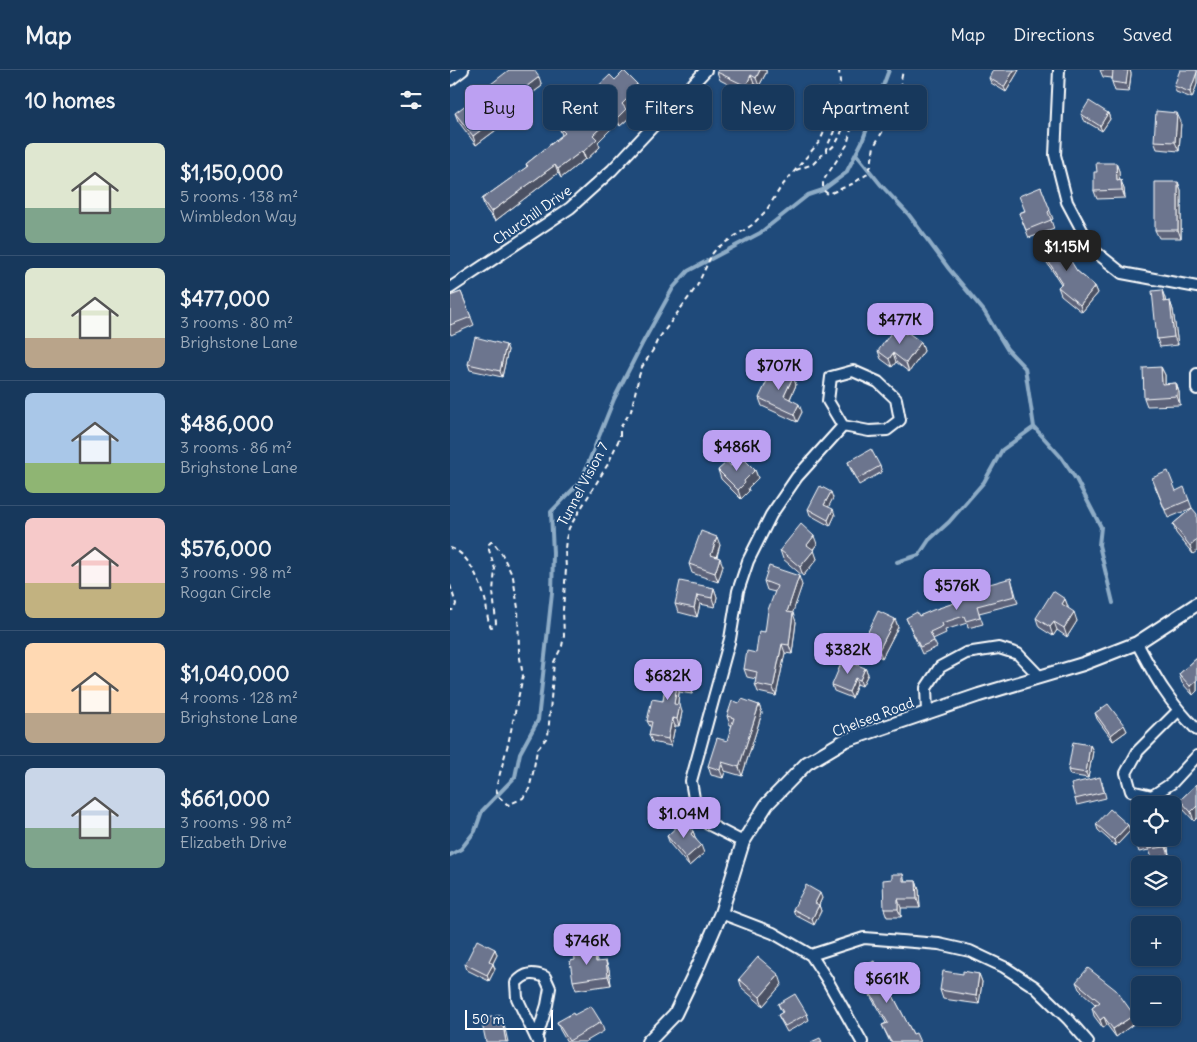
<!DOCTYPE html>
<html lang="en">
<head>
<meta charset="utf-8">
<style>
  :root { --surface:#17385c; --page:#244365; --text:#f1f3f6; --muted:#9eacbb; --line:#365272; --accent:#bca0f2 }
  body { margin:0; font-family:Delius,sans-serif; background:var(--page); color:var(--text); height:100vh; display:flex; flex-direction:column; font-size:19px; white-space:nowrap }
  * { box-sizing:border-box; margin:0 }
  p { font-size:16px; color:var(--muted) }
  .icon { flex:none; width:28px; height:28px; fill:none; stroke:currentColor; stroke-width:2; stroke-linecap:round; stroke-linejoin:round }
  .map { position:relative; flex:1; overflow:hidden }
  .sheet { display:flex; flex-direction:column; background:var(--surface); width:450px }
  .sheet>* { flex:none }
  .top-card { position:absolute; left:15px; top:15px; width:475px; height:45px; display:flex; gap:10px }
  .tools { position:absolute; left:681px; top:726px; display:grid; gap:10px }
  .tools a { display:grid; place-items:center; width:50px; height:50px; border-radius:8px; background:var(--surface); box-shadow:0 1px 4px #0004,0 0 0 1px var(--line); font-size:25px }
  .scale { position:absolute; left:15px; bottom:12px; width:88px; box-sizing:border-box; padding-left:5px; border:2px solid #fff; border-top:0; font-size:14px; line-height:18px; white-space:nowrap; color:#fff; -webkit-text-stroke:4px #1f4a7a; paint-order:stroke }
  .price { position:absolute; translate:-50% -42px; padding:0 11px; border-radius:10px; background:var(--accent); color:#111; font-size:16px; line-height:32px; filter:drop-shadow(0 1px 2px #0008) }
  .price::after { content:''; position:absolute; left:50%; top:30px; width:15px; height:11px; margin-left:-8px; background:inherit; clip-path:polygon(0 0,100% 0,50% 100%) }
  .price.current { background:#222; color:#fff }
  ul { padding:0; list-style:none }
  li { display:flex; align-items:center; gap:15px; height:125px; padding:0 25px }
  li+li { border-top:1px solid var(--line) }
  li span { display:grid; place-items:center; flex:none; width:140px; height:100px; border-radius:8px; color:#555 }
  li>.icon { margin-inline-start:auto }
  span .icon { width:60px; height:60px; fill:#fffc; stroke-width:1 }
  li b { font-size:21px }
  h2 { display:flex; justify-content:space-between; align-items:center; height:60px; padding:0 25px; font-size:21px }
  .tag { padding:0 18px; border-radius:8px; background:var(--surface); box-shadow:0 1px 4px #0004,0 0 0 1px var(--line); font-size:18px; line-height:45px }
  .tag.current { background:var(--accent); color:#111 }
  header { display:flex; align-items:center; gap:30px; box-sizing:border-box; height:70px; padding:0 25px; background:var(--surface); border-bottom:1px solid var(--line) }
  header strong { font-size:24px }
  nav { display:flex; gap:28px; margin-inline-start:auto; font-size:18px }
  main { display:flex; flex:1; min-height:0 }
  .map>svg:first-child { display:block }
</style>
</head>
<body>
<header>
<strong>Map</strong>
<nav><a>Map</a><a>Directions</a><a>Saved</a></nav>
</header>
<main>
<section class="sheet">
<h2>10 homes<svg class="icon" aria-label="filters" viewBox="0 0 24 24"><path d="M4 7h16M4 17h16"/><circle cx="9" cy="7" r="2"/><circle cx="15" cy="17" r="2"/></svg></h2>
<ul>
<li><span style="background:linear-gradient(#dfe7d0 65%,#7fa58c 0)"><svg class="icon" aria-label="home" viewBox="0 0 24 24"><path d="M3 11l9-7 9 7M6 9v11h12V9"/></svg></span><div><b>$1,150,000</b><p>5 rooms · 138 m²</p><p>Wimbledon Way</p></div></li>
<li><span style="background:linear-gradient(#dfe7d0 70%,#b9a48a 0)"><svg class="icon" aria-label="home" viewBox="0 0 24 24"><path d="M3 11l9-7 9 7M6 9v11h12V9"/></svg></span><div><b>$477,000</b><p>3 rooms · 80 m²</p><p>Brighstone Lane</p></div></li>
<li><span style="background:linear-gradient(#a9c7e8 70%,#8fb573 0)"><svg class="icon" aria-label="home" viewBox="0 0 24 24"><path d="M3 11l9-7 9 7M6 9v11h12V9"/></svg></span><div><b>$486,000</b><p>3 rooms · 86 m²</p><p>Brighstone Lane</p></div></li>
<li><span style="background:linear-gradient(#f6c9c9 65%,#c2b280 0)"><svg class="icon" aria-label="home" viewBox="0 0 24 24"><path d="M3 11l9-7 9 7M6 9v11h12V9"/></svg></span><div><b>$576,000</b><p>3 rooms · 98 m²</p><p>Rogan Circle</p></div></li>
<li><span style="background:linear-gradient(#ffd9b3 70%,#b9a48a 0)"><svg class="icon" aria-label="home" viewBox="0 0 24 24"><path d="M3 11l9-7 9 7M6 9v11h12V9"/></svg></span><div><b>$1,040,000</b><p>4 rooms · 128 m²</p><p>Brighstone Lane</p></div></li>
<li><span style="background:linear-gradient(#c9d6e8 60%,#7fa58c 0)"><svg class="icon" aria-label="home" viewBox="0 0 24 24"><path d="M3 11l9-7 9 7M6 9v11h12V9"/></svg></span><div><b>$661,000</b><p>3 rooms · 98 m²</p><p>Elizabeth Drive</p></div></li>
</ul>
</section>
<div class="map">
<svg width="747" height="972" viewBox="0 0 747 972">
  <rect width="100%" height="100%" fill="#1f4a7a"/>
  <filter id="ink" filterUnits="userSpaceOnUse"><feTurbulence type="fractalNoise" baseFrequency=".02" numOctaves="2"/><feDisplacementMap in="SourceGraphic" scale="10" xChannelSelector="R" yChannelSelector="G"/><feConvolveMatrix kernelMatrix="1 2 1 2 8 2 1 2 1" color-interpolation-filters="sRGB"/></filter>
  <g filter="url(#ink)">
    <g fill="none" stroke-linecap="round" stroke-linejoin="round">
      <!-- stream -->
      <path stroke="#8eacc6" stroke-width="4" d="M406 84 431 115 459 145 499 199 534 241 557 279 575 298 584 357 611 387 626 409 651 457 649 475 663 533
        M447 492 469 485 479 470 499 452 534 412 552 380 584 357
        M0 785 11 779 25 761 32 741 65 707 70 683 88 650 102 523 103 483 101 442 131 411 164 329 192 274 223 218 238 201 310 163 358 125 373 120 396 103 412 72 439 0"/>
      <defs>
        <path id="minor" d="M609 0 605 85 617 132 642 179 672 203 747 217
          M0 10 13 0
          M0 218 120 138 162 100 256 0
          M747 304V319
          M687 573C706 609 718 631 747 660
          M728 641 688 681 676 703 681 721 702 726 722 713 747 686
          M477 642 476 618 490 597 516 583 549 578 568 584 590 607
          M293 772 258 754 246 740 241 711 280 569 288 521 298 491 321 445 347 407 393 356 419 361 437 360 450 350 446 329 428 312 403 301 381 307 378 331 393 356
          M271 843 323 863 361 885 376 908 412 972
          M361 885 414 868 489 874 520 881 554 897 585 917 618 949 638 972
          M87 967 97 935 100 918 95 907C82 902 75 903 66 913L67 928 88 972"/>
        <path id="tertiary" d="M198 972 225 944 249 894 271 843 293 772 317 734 357 693 394 671 529 625 633 594 687 573 747 534"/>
      </defs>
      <!-- minor casing -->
      <use href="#minor" stroke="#fff" stroke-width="14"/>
      <!-- tertiary casing -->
      <use href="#tertiary" stroke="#fff" stroke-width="16"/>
      <!-- path -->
      <path stroke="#fff" stroke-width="2" stroke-dasharray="5 4" stroke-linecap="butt" d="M385 40 390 12 389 0
        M346 100 363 94 376 81
        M0 478C19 482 32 516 36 533 37 541 37 550 41 557L45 556 46 553 43 521 45 499 39 480V474L41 472H43L52 484 63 507 68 538 69 582 73 606 58 674 46 718 48 726 58 735 73 728 79 719 83 703 87 680 98 666 104 592 112 576 114 566 113 540 116 499 115 479 116 469 119 458 158 394 170 367V358L181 341 189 306 192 297 203 280 207 271 247 216 262 184 267 178 302 155 316 141 331 117 370 71 381 46 383 41 387 40C391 49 380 70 376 79V81C394 75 393 41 409 30H412V36L402 55 397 75 373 111V120L378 124 381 123 402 114 416 105 421 96 424 76 434 59 436 46 452 19 451 11 453 0
        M0 515 6 534 4 540H0"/>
      <!-- minor -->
      <use href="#minor" stroke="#1f4a7a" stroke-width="10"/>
      <!-- tertiary -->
      <use href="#tertiary" stroke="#1f4a7a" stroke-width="12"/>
    </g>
    <!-- wall -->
    <path fill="#5d647a" stroke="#fff" d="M268 0H316V3L309 16 304 14 299 25 270 10 267 2Z
      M569 0 556 22 541 13 539 8Z
      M650 0H680L681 4 679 22 665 21 662 12V8L653 7Z
      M747 0V14L742 28 726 22 724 16Z
      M165 10 190 23 182 30 184 34 177 40 180 47 170 56 167 53 148 72 150 77 136 90 135 89 111 108 108 103 45 151 35 138 32 129 77 97 76 94 112 65 109 57 136 46 148 33 146 31 142 22Z
      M41 14 92 16 58 41 44 22Z
      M5 43 46 60 26 75 8 51Z
      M658 43 660 49 652 61 633 50 631 44Z
      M731 52 729 81 707 79 704 71Z
      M666 93 669 101V111L674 119 675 128 647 129 644 121 647 102Z
      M728 112 731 120V168H709L705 160Z
      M591 117 603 149 601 150 604 159 579 168 569 143 574 141Z
      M590 178 627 201 645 216 648 223 632 242 611 225 608 217 611 214 592 185Z
      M712 220 716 232 720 231 723 240 728 275 710 277 707 269Z
      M11 222 24 255 1 265 0 262V226Z
      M471 272 474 281 459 302 446 292 442 297 431 289 428 281Z
      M56 275 58 280 52 307 20 300 18 294Z
      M711 297 715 305V314L726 313 729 322 730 335 697 336 694 328Z
      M343 307 346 315 340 329 352 342 347 352 312 336 309 328Z
      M398 392 430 396 432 402 409 415 400 398Z
      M281 396 305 400 308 408 298 418 299 421 291 429 271 409 268 400Z
      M705 416 739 430 742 438 718 448Z
      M383 428 378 437 385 445 380 456 360 445 358 439Z
      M742 438 743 484 726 463 723 454Z
      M367 474 363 480 367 489 353 506 333 489 330 480Z
      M270 475 267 487 273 496 268 512 242 503 239 494Z
      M561 508 568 533 529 543 533 554 518 558 517 553 495 560 496 563 483 569 487 577 472 584 456 548 469 546 537 522Z
      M314 511 352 515 342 543 346 552 342 584 335 583 326 626 308 622 305 614 306 609 297 607 294 599 306 583 315 562 325 522 317 520Z
      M264 518 267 527 265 537 250 534 247 547 228 542 225 534Z
      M615 529 618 537V538L627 551 617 567 607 560 603 566 589 557 586 548Z
      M445 549 448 557 432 588 416 580 413 572Z
      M747 588V621L743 625 732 613 729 604Z
      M219 592 245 603 242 624 229 622 228 634 232 642 229 656H225L221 676 202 672 199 665 201 658 197 651 213 631Z
      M415 598 418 604 412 616 407 614 402 628 384 621 382 615Z
      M290 633 309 635 312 643 292 706 275 701 273 708 261 705 258 696 277 671 282 655H280L277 646Z
      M645 643 674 655 677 661 663 671 647 649Z
      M640 675 643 681 638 708 620 705 618 700Z
      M652 712 656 728 627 735 625 729Z
      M747 714V748L744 751 733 739 730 730Z
      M684 753 717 771 719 785 702 788 699 780 689 782 686 773Z
      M646 754 680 761 666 776 648 760Z
      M243 761 246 770 254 783 239 796 220 774 217 766Z
      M453 804 455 811H466L469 820 470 838H451V847H437L434 839 442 809Z
      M372 828 369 835 371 841 364 855 345 845 343 839Z
      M45 879 47 885 43 893 45 899 39 911 17 900 15 894Z
      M146 886 147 892 159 899 161 915 126 920 123 911Z
      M407 901 431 902 442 911 444 918 440 920 463 964 470 972H440L432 955 436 953 410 908Z
      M513 904H529L532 912 529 934 493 929 490 920Z
      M289 909 332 914 313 936 292 918Z
      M626 912 686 952 666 967 657 955 653 958 644 946 642 938 646 935 629 919Z
      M328 934 357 944 359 950 337 962 331 951 328 945 332 943Z
      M124 945 151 952 154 961 135 972H117L110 960 107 952Z"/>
    <!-- shaded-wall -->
    <path fill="#4c5163" stroke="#fff" d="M310 0H316V3L309 16 306 8Z
      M564 0H569L556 22 554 17Z
      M676 0H680L681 4 679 22 676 14Z
      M747 2V14L742 28 740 22Z
      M301 5 304 14 299 25 296 16Z
      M89 7 92 16 58 41 55 33Z
      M187 14 190 23 182 30 184 34 177 40 180 47 170 56 167 48 172 34 178 23Z
      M658 43 660 49 652 61 650 56Z
      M727 43 731 52 729 81 725 72Z
      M164 45 167 53 148 72 150 77 136 90 133 82 143 65Z
      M43 51 46 60 26 75 23 66Z
      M132 81 135 89 111 108 108 99Z
      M666 93 669 101 670 119 667 111Z
      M105 95 108 103 45 151 41 142Z
      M671 110 674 119 675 128 672 120Z
      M728 112 731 120V168L728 160Z
      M645 216 648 223 632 242 630 235Z
      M712 220 715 228 717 240 714 232Z
      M720 231 723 240 728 275 724 267Z
      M471 272 474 281 459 302 456 293Z
      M56 275 58 280 52 307 50 301Z
      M443 283 446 292 442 297 439 289Z
      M711 297 715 305V323L712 314Z
      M343 307 346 315 337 335 334 326Z
      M726 313 729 322 730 335 727 326Z
      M349 334 352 342 347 352 344 344Z
      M305 400 308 408 298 418 299 421 291 429 288 420 294 411Z
      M381 422 383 428 377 440 374 435Z
      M383 439 385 445 380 456 378 450Z
      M364 466 367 474 360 483 357 475Z
      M267 467 270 475 264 493 261 485Z
      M747 470V481L743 484 740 476Z
      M364 480 367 489 353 506 350 497Z
      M270 488 273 496 268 512 265 503Z
      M349 506 352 515 340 551 337 542Z
      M264 518 267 527 265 537 262 528Z
      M247 525 250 534 247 547 244 538Z
      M615 529 618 537 615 543 612 534Z
      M624 542 627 551 617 567 614 558Z
      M343 543 346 552 342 584 339 575Z
      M445 549 448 557 432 588 429 580Z
      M604 552 607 560 603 566 600 557Z
      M332 574 335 583 326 626 323 618Z
      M242 595 245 603 242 624 239 616Z
      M415 598 418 604 412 616 410 610Z
      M405 608 407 614 402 628 399 622Z
      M747 610V621L743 625 740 616Z
      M227 615 229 622 227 641 224 634Z
      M230 635 232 642 229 656 227 649Z
      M309 635 312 643 292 706 289 697Z
      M222 648 225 656 221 676 218 669Z
      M674 655 677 661 663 671 661 665Z
      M640 675 643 681 638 708 636 703Z
      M272 692 275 701 273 708 270 700Z
      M747 736V748L744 751 741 742Z
      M678 755 680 761 666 776 664 770Z
      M243 761 246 770 241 764Z
      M715 768H716L717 771 719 785 716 777Z
      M251 775 254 783 239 796 236 788Z
      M466 811 469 820 470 838 467 829Z
      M370 823 372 828 367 839 365 833Z
      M448 829 451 838V847L448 839Z
      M369 835 371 841 364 855 362 849Z
      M143 877 146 886 149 901 146 892Z
      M45 879 47 885 41 897 39 891Z
      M156 891 159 899 161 915 158 906Z
      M43 894 45 899 39 911 37 905Z
      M529 904 532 912 529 934 526 926Z
      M329 905 332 914 313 936 310 927Z
      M51 945 54 954 58 972H56Z
      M684 945 686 952 666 967 663 959Z
      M654 947 657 955 653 958 650 950Z"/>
    <!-- building -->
    <path fill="#6c748e" stroke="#fff" d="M59 0H84L89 7 55 33 41 14Z
      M268 0H310L306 8 301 5 296 16 267 2Z
      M543 0H564L554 17 539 8Z
      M663 0H678L676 14 662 12Z
      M730 0H747V2L740 22 724 16Z
      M174 1 187 14 178 23 181 25 172 34 176 39 167 48 164 45 143 65 147 69 133 82 132 81 108 99 105 95 41 142 32 129 78 96 76 94 115 63 109 57 123 44 127 49 133 43 136 46 151 31 142 22 160 5 165 10Z
      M25 28 43 51 23 66 5 43Z
      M639 31 658 43 650 56 631 44Z
      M706 41 727 43 725 72 704 71Z
      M646 93H666L667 111 671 110 672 120 644 121V102H647Z
      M705 112H728V160H705Z
      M591 117 600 140 598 142 601 150 576 160 569 143 575 141 569 126Z
      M606 167 627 201 645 216 630 235 608 217 612 213 590 178Z
      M712 220 714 232 720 231 724 267 707 269 702 221Z
      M11 222 21 247 0 255V226Z
      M445 257 456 264 457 262 471 272 456 293 443 283 439 289 428 281Z
      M25 267 56 275 50 301 18 294Z
      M711 297 712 314 726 313 727 326 694 328 693 298Z
      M323 298 343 307 334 326 349 334 344 344 309 328Z
      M421 379 430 396 407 409 398 392Z
      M291 386 305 400 294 411 295 413 288 420 268 400 277 392 281 396Z
      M718 401 726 421 734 417 739 430 715 440 702 408Z
      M370 416 381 422 374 435 383 439 378 450 358 439Z
      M742 438 747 444V470L740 476 723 454Z
      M351 454 364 466 357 475 364 480 350 497 330 480Z
      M251 461 267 467 261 485 270 488 265 503 239 494Z
      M319 496 349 506 337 542 343 543 339 575 332 574 323 618 305 614 307 602 294 599 297 581 306 583 309 561 315 562 318 540 327 516 314 511Z
      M561 508 565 526 527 536 530 547 516 551 514 546 492 553 493 556 480 562 484 571 470 577 456 548 467 542 469 546 483 540 537 522 536 515Z
      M230 511 264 518 262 528 247 525 244 538 225 534Z
      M603 521 615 529 612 534 624 542 614 558 604 552 600 557 586 548Z
      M428 541 445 549 429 580 413 572Z
      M747 588V610L740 616 729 604Z
      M393 589 415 598 410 610 405 608 399 622 382 615Z
      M219 592 242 595 239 616 227 615 224 634 230 635 227 649 222 648 218 669 199 665 202 652 197 651 202 629 213 631Z
      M292 629 309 635 289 697 272 692 270 700 258 696 267 668 277 671 284 648 277 646 282 631 290 633Z
      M658 634 674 655 661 665 645 643Z
      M623 672 640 675 636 703 618 700Z
      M650 707 654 722 625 729 621 714Z
      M747 714V736L741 742 730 730Z
      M660 739 678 755 664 770 646 754Z
      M234 750 243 761 241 764 251 775 236 788 217 766Z
      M684 753H690V768H715L716 777 698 779 697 771 686 773Z
      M442 804H453V811H466L467 829H448V839H434L433 810 442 809Z
      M356 815 370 823 365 833 369 835 362 849 343 839Z
      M27 870 45 879 39 891 43 894 37 905 15 894Z
      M143 877 146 892 156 891 158 906 123 911 120 891 125 890 124 880Z
      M308 887 329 905 310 927 289 909Z
      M424 891 431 902 436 900 442 911 437 914 463 964 466 963 470 972H441L432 955 438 953 407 901Z
      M638 898 666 920 684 945 663 959 654 947 650 950 642 938 650 932 626 912Z
      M493 901 513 904V901L529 904 526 926 490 920Z
      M345 924 357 944 335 956 328 945 333 942 328 934Z
      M141 936 151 952 119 971 107 952 123 943 124 945Z
      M51 945 56 972H36L31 949Z
      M370 968 372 972H361Z"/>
  </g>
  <g text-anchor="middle" stroke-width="4" stroke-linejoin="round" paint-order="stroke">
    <!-- street labels -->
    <g font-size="14" fill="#fff" stroke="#1f4a7a">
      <text transform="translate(82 145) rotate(-35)" y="5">Churchill Drive</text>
      <text transform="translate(133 414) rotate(-62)" y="5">Tunnel Vision 7</text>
      <text transform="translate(423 647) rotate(-21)" y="5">Chelsea Road</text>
    </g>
  </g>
</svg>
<div class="tools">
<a><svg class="icon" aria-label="locate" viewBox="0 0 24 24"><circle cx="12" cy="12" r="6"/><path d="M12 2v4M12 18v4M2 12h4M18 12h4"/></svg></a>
<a><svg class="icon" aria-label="layers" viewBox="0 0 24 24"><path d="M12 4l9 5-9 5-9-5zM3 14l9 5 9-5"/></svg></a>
<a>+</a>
<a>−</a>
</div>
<div class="scale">50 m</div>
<b class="price current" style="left:617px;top:202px">$1.15M</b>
<b class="price" style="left:450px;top:275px">$477K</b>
<b class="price" style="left:329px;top:321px">$707K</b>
<b class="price" style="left:287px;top:402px">$486K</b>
<b class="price" style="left:507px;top:541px">$576K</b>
<b class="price" style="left:398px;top:605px">$382K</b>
<b class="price" style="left:218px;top:631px">$682K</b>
<b class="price" style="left:234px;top:769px">$1.04M</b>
<b class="price" style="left:137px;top:896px">$746K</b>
<b class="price" style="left:437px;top:934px">$661K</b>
<div class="top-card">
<a class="tag current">Buy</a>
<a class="tag">Rent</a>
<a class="tag">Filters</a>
<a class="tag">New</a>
<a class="tag">Apartment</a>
</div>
</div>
</main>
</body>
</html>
